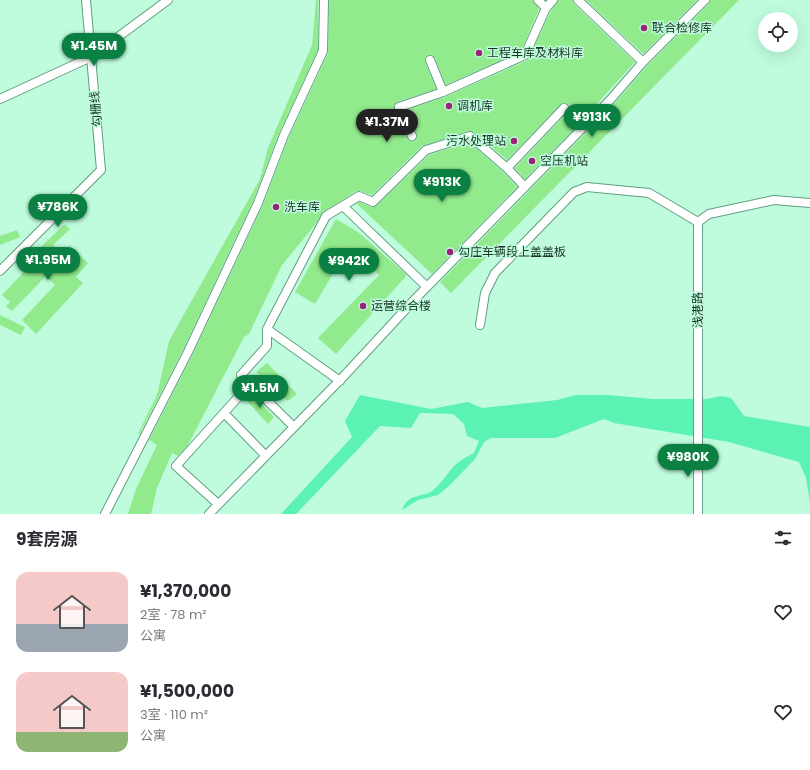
<!DOCTYPE html>
<html lang="zh">
<head>
<meta charset="utf-8">
<style>
  :root { --surface:#fff; --page:#f7f7f7; --text:#2b2b33; --muted:#7c7c81; --accent:#0b8043 }
  body { margin:0; font-family:Poppins,"Noto Sans SC",sans-serif; background:var(--page); color:var(--text); height:100vh; display:flex; flex-direction:column; font-size:15px; white-space:nowrap }
  * { box-sizing:border-box; margin:0 }
  p { font-size:13px; color:var(--muted) }
  .icon { flex:none; width:22px; height:22px; fill:none; stroke:currentColor; stroke-width:2; stroke-linecap:round; stroke-linejoin:round }
  .map { position:relative; height:514px; overflow:hidden }
  .sheet { display:flex; flex-direction:column; background:var(--surface); flex:1 }
  .sheet>* { flex:none }
  .fabs { position:absolute; left:758px; top:12px; display:grid; gap:8px }
  .fabs a { display:grid; place-items:center; width:40px; height:40px; border-radius:50%; background:var(--surface); box-shadow:0 4px 16px #0002; font-size:20px }
  .price { position:absolute; translate:-50% -34px; padding:0 9px; border-radius:14px; background:var(--accent); color:#fff; font-size:13px; line-height:26px; filter:drop-shadow(0 1px 2px #0008) }
  .price::after { content:''; position:absolute; left:50%; top:24px; width:12px; height:9px; margin-left:-6px; background:inherit; clip-path:polygon(0 0,100% 0,50% 100%) }
  .price.active { background:#222; color:#fff }
  ul { padding:0; list-style:none }
  li { display:flex; align-items:center; gap:12px; height:100px; padding:0 16px }
  li span { display:grid; place-items:center; flex:none; width:112px; height:80px; border-radius:12px; color:#555 }
  li>.icon { margin-inline-start:auto }
  span .icon { width:48px; height:48px; fill:#fffc; stroke-width:1 }
  li b { font-size:17px }
  h2 { display:flex; justify-content:space-between; align-items:center; height:48px; padding:0 16px; font-size:17px }
  .map>svg:first-child { display:block }
</style>
</head>
<body>
<div class="map">
<svg width="810" height="514" viewBox="0 0 810 514">
  <rect width="100%" height="100%" fill="#befcdd"/>
  <!-- water -->
  <path fill="#5bf2b4" d="M360 395 431 409 468 402 482 408 557 400 576 395H608L653 399H707L721 396 731 398 744 416 810 427V503L806 478 799 462 729 442 614 423 604 419 555 438H491L484 442 475 459 449 486 438 495 418 500 402 510C408 493 421 498 432 491 441 484 446 475 453 467 459 461 466 457 474 453L479 441 467 436 464 424 453 414 420 413 411 428 380 426 296 514H281L352 437 345 421Z"/>
  <!-- building -->
  <path fill="#91eb8c" d="M316 0H318V50L279 133 253 201 183 350 139 435 138 434 157 395 169 341 260 179 268 148 312 45Z
    M329 0H533L539 9 521 51 446 85 435 58 430 55 426 56 425 62 436 89 397 102 394 106 407 138 411 141 416 140 417 136 406 110 445 97 528 60 551 11 558 0H573L574 4 635 62 583 119 568 104 562 103 507 160 474 132 468 131 422 146 372 195 361 191H356L323 212 315 225 282 265 249 334 244 337 188 445 178 456 172 453 157 488 151 514H128L136 489 157 445 149 440 193 354 263 205 289 137 328 53Z
    M586 0H697L643 54Z
    M710 0H739L451 293 440 282 614 104 647 66 709 4Z
    M564 116 576 127 525 179 515 168Z
    M469 142 503 172 517 187 432 274 357 204 359 202 371 207 376 206 429 155Z
    M336 219 358 232 407 275 336 354 318 338 379 275 349 247 315 304 295 292Z
    M65 224 70 229 53 245 62 255 70 246 88 263 76 277 83 283 36 334 22 320 55 285 46 276 12 311 6 306 10 302 2 295 35 260 31 256Z
    M17 230 20 237 0 245V236Z
    M0 315 25 327 21 335 0 325Z
    M267 363 297 394 288 401 256 372Z
    M252 394 274 417 268 424 246 400Z"/>
  <g fill="none" stroke-linecap="round" stroke-linejoin="round">
    <defs>
      <path id="minor" d="M538 0 546 8
        M578 0 643 62 705 0
        M443 92 525 55 546 8 553 0
        M0 99 91 57 168 0
        M412 136 399 107 443 92 430 60
        M507 168 564 108 583 127
        M343 206 427 287
        M0 271 101 170 86 0
        M480 325 485 293 495 273 574 192 587 187 649 193 698 222
        M267 329V346L241 375 294 427
        M340 381 267 329 326 216 359 196 373 202 426 150 470 136 507 168 525 187
        M224 413 266 456
        M218 504 176 466 250 384
        M105 514 188 352 258 203 284 135 323 51 324 0
        M209 514 343 377 418 296 610 100 643 62
        M698 514V222L709 214 774 200 810 203"/>
    </defs>
    <!-- minor casing -->
    <use href="#minor" stroke="#629e81" stroke-width="10"/>
    <!-- minor -->
    <use href="#minor" stroke="#fff" stroke-width="8"/>
  </g>
  <!-- markers -->
  <g fill="#9c2178" stroke="#befcdd" stroke-width="1.5">
    <circle cx="644" cy="28" r="4"/>
    <circle cx="479" cy="53" r="4"/>
    <circle cx="449" cy="106" r="4"/>
    <circle cx="514" cy="141" r="4"/>
    <circle cx="532" cy="161" r="4"/>
    <circle cx="276" cy="207" r="4"/>
    <circle cx="450" cy="252" r="4"/>
    <circle cx="363" cy="306" r="4"/>
  </g>
  <g text-anchor="middle" stroke-width="3" stroke-linejoin="round" paint-order="stroke">
    <!-- poi labels -->
    <g font-size="12" fill="#1c3529" stroke="#befcdd" text-anchor="start">
      <text x="652" y="32">联合检修库</text>
      <text x="487" y="57">工程车库及材料库</text>
      <text x="457" y="110">调机库</text>
      <text x="506" y="145" text-anchor="end">污水处理站</text>
      <text x="540" y="165">空压机站</text>
      <text x="284" y="211">洗车库</text>
      <text x="458" y="256">勾庄车辆段上盖盖板</text>
      <text x="371" y="310">运营综合楼</text>
    </g>
    <!-- street labels -->
    <g font-size="12" fill="#1c3529" stroke="#befcdd">
      <text transform="translate(96 109) rotate(-95)" y="4">勾栅线</text>
      <text transform="translate(698 310) rotate(-90)" y="4">浅港路</text>
    </g>
  </g>
</svg>
<div class="fabs">
<a><svg class="icon" aria-label="locate" viewBox="0 0 24 24"><circle cx="12" cy="12" r="6"/><path d="M12 2v4M12 18v4M2 12h4M18 12h4"/></svg></a>
</div>
<b class="price" style="left:94px;top:67px">¥1.45M</b>
<b class="price" style="left:592px;top:138px">¥913K</b>
<b class="price active" style="left:387px;top:143px">¥1.37M</b>
<b class="price" style="left:442px;top:203px">¥913K</b>
<b class="price" style="left:58px;top:228px">¥786K</b>
<b class="price" style="left:48px;top:281px">¥1.95M</b>
<b class="price" style="left:349px;top:282px">¥942K</b>
<b class="price" style="left:260px;top:409px">¥1.5M</b>
<b class="price" style="left:688px;top:478px">¥980K</b>
</div>
<section class="sheet">
<h2>9套房源<svg class="icon" aria-label="filters" viewBox="0 0 24 24"><path d="M4 7h16M4 17h16"/><circle cx="9" cy="7" r="2"/><circle cx="15" cy="17" r="2"/></svg></h2>
<ul>
<li><span style="background:linear-gradient(#f6c9c9 65%,#9aa5b1 0)"><svg class="icon" aria-label="home" viewBox="0 0 24 24"><path d="M3 11l9-7 9 7M6 9v11h12V9"/></svg></span><div><b>¥1,370,000</b><p>2室 · 78 m²</p><p>公寓</p></div><svg class="icon" aria-label="heart" viewBox="0 0 24 24"><path d="M12 20l-8-8c-3-5 5-10 8-4 3-6 11-1 8 4z"/></svg></li>
<li><span style="background:linear-gradient(#f6c9c9 75%,#8fb573 0)"><svg class="icon" aria-label="home" viewBox="0 0 24 24"><path d="M3 11l9-7 9 7M6 9v11h12V9"/></svg></span><div><b>¥1,500,000</b><p>3室 · 110 m²</p><p>公寓</p></div><svg class="icon" aria-label="heart" viewBox="0 0 24 24"><path d="M12 20l-8-8c-3-5 5-10 8-4 3-6 11-1 8 4z"/></svg></li>
</ul>
</section>
</body>
</html>
